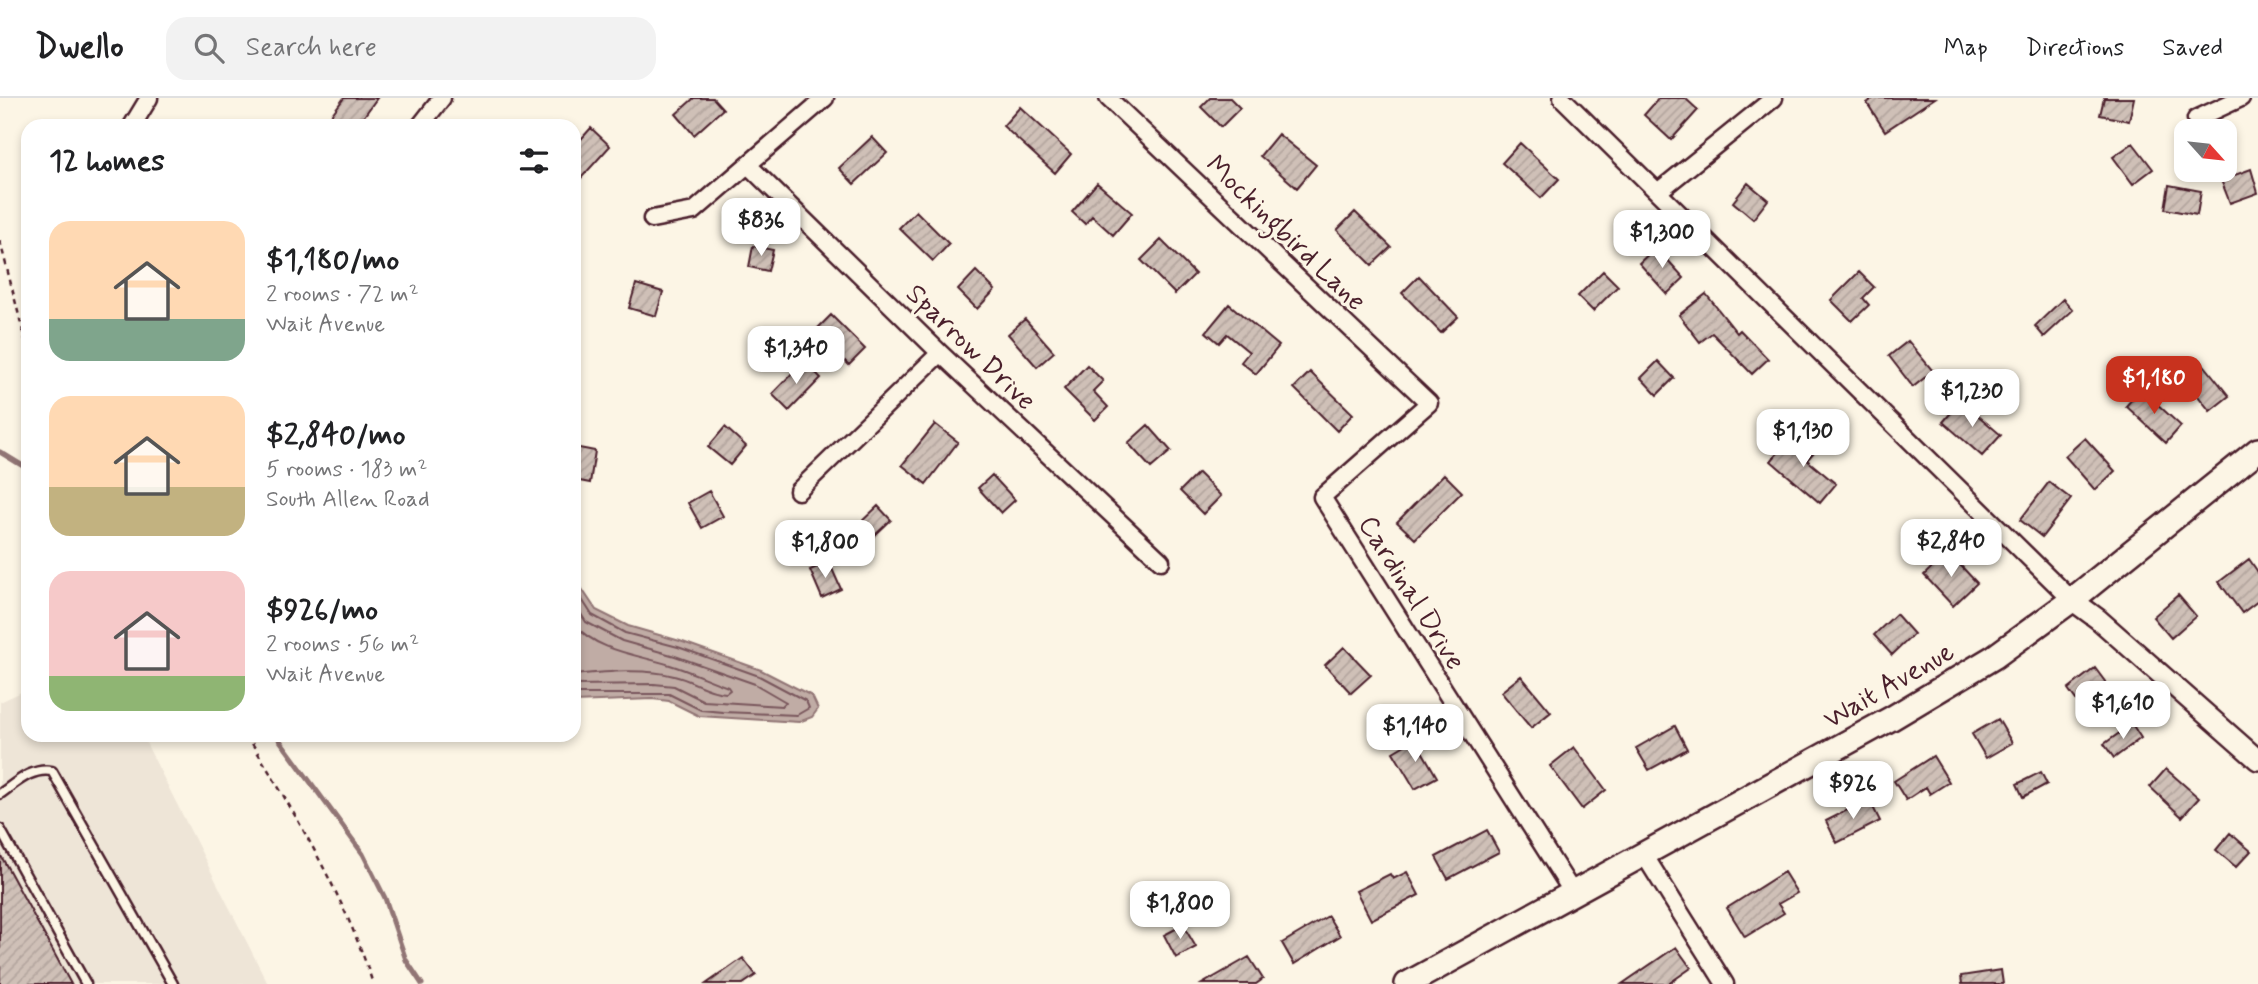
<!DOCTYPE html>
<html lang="en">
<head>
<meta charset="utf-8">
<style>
  :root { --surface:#fff; --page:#f2f2f2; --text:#202124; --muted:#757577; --line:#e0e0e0; --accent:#c8321e }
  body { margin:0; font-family:Mynerve,sans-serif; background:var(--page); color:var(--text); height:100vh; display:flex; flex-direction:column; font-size:26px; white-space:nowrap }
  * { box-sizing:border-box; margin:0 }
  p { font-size:23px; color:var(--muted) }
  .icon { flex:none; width:38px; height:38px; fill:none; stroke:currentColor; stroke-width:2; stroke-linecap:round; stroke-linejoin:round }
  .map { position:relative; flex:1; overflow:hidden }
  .details { position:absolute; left:21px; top:21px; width:560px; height:623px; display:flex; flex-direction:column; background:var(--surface); border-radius:21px; box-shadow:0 4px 10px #0003 }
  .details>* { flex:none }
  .needle { width:46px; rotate:117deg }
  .tools { position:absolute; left:2174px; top:21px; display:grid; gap:14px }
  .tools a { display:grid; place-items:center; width:63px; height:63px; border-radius:14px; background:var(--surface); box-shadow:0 4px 10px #0003; font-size:35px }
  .price { position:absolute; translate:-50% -60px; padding:0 16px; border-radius:14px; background:#fff; color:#222; font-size:23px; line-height:46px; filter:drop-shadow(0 2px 4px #0008) }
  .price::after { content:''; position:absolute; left:50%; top:42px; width:21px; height:16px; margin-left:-10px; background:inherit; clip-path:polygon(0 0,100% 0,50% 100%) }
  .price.active { background:var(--accent); color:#fff }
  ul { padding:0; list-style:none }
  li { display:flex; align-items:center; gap:21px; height:175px; padding:0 28px }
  li span { display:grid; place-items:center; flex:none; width:196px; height:140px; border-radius:21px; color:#555 }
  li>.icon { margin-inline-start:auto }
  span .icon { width:84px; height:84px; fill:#fffc; stroke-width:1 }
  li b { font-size:30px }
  h2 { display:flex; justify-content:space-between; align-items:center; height:84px; padding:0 28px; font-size:30px }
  header { display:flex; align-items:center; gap:42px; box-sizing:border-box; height:98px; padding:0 35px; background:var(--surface); border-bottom:2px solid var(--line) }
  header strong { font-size:33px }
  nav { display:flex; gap:38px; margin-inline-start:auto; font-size:24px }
  .search { width:490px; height:63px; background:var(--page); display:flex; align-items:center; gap:18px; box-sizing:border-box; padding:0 24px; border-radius:21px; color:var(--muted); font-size:26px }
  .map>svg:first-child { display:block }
</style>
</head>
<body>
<header>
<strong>Dwello</strong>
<div class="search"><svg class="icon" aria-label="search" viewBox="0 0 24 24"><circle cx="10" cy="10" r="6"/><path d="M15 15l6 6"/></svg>Search here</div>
<nav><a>Map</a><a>Directions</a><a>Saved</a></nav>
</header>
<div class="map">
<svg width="2258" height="886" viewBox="0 0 2258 886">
  <defs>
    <pattern id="building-hatch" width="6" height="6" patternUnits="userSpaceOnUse" patternTransform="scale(1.75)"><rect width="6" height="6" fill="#cfc0b7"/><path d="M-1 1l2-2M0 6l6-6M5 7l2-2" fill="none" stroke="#b3a59e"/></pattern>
  </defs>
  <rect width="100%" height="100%" fill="#fcf5e5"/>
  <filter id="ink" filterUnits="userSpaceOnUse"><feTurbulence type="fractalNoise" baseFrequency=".0143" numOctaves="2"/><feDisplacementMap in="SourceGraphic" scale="14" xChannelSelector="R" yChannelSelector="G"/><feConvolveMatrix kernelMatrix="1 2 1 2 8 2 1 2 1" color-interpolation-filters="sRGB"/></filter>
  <g filter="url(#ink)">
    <!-- built -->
    <path fill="#eee5d7" d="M28 591V637H142L268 886H0V604Z"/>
    <!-- water -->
    <path fill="#c0aca5" stroke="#917474" stroke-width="2" d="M574 479 596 512 628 528 680 543 761 572 812 598 818 611 812 619 799 624 699 618 669 603 652 601 574 604Z"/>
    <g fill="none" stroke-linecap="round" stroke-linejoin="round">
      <!-- shore -->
      <path stroke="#79575c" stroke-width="2" d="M574 489 592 517 625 535 678 549 759 578 806 603 809 610 797 617 723 614 701 612 669 596H574
        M574 505 586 524 622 543 675 558 755 586 786 604 782 608 704 603 674 588 654 586 574 587
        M574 526C596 553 639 557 670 567 690 573 708 582 728 589L730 592 726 595C706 594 693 582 674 578 644 570 605 574 574 577"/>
      <!-- stream -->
      <path stroke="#917474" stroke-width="5" d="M0 354 28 371
        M276 637 363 756 385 800 406 862 422 886"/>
    </g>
    <!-- building -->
    <path fill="url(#building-hatch)" stroke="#4a1f2b" stroke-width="2" d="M344 0H377L357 28H341L329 20Z
      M694 0H713L723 11 694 37 676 16Z
      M1210 0H1230L1240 10 1221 29 1201 9Z
      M1659 0H1685L1698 12 1671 42 1644 17Z
      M1874 0H1935L1885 33 1867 5Z
      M2104 0H2134L2129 23 2100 17Z
      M1020 9 1071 56 1055 75 1003 28Z
      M591 30 610 48 574 88V49Z
      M1278 36 1316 67 1297 90 1260 58Z
      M872 39 887 55 854 86 839 70Z
      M1520 45 1559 81 1541 100 1502 65Z
      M2133 45 2153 71 2133 86 2113 59Z
      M2251 71 2258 95 2230 105 2221 82Z
      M1097 85 1132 115 1113 137 1092 118 1085 126 1072 114Z
      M1748 85 1768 102 1753 121 1733 104Z
      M2169 87 2201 93 2197 117 2165 111Z
      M916 113 949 146 933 163 899 130Z
      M1355 114 1391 149 1372 167 1337 132Z
      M1161 142 1195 176 1175 196 1141 162Z
      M753 148 773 152 768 173 749 169Z
      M1656 149 1684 180 1667 196 1639 165Z
      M976 173 995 192 977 211 958 192Z
      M1603 173 1618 188 1593 213 1578 198Z
      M1859 174 1874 189 1863 200 1869 207 1852 223 1831 202Z
      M1419 178 1458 219 1441 235 1402 195Z
      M636 186 663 194 656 218 629 210Z
      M1706 196 1737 235 1740 232 1768 261 1752 276 1712 235 1700 244 1679 217Z
      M2063 201 2073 212 2044 239 2035 228Z
      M1229 206 1279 248 1256 276 1241 264 1249 254 1227 236 1219 245 1206 234Z
      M831 217 865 251 849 267 815 233Z
      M1025 221 1054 254 1037 269 1008 236Z
      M1908 243 1933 273 1913 289 1889 258Z
      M804 263 821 280 789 313 772 296Z
      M1658 263 1674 280 1657 297 1641 280Z
      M2201 263 2229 298 2210 313 2182 278Z
      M1087 267 1103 283 1093 293 1108 309 1095 322 1064 291Z
      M1310 274 1353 316 1337 333 1294 290Z
      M2141 291 2181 328 2166 345 2126 308Z
      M1961 303 2001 337 1982 358 1943 324Z
      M935 326 958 344 926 386 902 367Z
      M1148 327 1171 353 1151 370 1128 345Z
      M725 329 746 348 730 367 708 349Z
      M1794 336 1814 354 1807 362 1836 386 1820 405 1771 363Z
      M2085 340 2115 373 2095 392 2065 358Z
      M574 349 595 353 590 385 574 382Z
      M1198 375 1221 398 1203 416 1180 393Z
      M1444 376 1462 394 1415 441 1397 424Z
      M992 377 1015 402 1001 415 978 390Z
      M2049 384 2071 401 2042 439 2020 422Z
      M709 393 723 418 702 430 688 405Z
      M878 408 891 422 872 440 859 426Z
      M1948 454 1977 485 1953 508 1924 477Z
      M2249 461 2258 474V503L2242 515 2219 484Z
      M829 464 841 491 822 500 810 472Z
      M2178 497 2196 518 2171 540 2153 519Z
      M1896 516 1914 536 1892 557 1874 537Z
      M1344 549 1371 577 1351 595 1325 567Z
      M2095 570 2115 597 2087 617 2068 591Z
      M1521 578 1551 614 1531 630 1501 594Z
      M1998 621 2012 645 1986 660 1972 636Z
      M2132 626 2141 640 2114 660 2104 646Z
      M1675 628 1687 651 1649 672 1636 650Z
      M1415 641 1437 679 1415 691 1393 654Z
      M1574 649 1606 692 1582 711 1550 668Z
      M1933 658 1949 684 1930 696 1926 689 1906 702 1894 683Z
      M2166 671 2199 700 2182 719 2150 689Z
      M2041 674 2047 686 2023 699 2017 686Z
      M1869 701 1880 723 1837 745 1826 723Z
      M1487 732 1499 754 1448 781 1436 759Z
      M2230 735 2251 753 2236 769 2216 752Z
      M0 756 71 886H0Z
      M1407 774 1419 797 1371 822 1356 793 1390 776 1393 781Z
      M1784 774 1797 795 1778 806 1784 815 1745 839 1727 810Z
      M1328 818 1340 838 1294 866 1282 845Z
      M1183 827 1196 849 1176 860 1164 837Z
      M1676 849 1691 870 1668 886H1622Z
      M1249 859 1263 881 1256 886H1202Z
      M743 860 756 877 743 886H706Z
      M2001 872 2003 886H1962L1961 878Z"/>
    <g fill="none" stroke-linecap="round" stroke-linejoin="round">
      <defs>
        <path id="service" d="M0 696C16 685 32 669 52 673L173 886
          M0 731 86 886"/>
        <path id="minor" d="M1108 0 1429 305 1322 399 1573 795
          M1562 0 2072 502
          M2196 21 2241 0
          M132 28 149 0
          M420 28 442 0
          M748 67 940 255 1161 463
          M1659 93 1774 0
          M652 121 694 113 825 0
          M798 393 940 255
          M1643 755 1725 886"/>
        <path id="tertiary" d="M2072 502 2098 521 2258 662"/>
        <path id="secondary" d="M1407 886 1892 620 1994 559 2072 502 2258 352"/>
      </defs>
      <!-- service casing -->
      <use href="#service" stroke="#4a1f2b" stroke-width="13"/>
      <!-- minor casing -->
      <use href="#minor" stroke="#4a1f2b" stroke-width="21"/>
      <!-- tertiary casing -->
      <use href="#tertiary" stroke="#4a1f2b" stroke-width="24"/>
      <!-- secondary casing -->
      <use href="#secondary" stroke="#4a1f2b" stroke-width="28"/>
      <!-- path -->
      <path stroke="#4a1f2b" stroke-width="2.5" stroke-dasharray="5 5" stroke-linecap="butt" d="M0 143 28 253
        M247 637C295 716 345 798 373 886"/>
      <!-- service -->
      <use href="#service" stroke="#fcf5e5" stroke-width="8"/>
      <!-- minor -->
      <use href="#minor" stroke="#fcf5e5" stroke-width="16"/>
      <!-- tertiary -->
      <use href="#tertiary" stroke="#fcf5e5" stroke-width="19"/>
      <!-- secondary -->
      <use href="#secondary" stroke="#fcf5e5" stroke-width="23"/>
    </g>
  </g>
  <g text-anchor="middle" stroke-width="6" stroke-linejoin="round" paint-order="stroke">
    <!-- street labels -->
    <g font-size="28" fill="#4a1f2b" stroke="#fcf5e5">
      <text transform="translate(1287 134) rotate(44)" y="10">Mockingbird Lane</text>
      <text transform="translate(972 248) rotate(44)" y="10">Sparrow Drive</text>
      <text transform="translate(1413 494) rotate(58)" y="10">Cardinal Drive</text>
      <text transform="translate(1888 586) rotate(-30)" y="10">Wait Avenue</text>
    </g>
  </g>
</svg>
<div class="tools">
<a><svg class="needle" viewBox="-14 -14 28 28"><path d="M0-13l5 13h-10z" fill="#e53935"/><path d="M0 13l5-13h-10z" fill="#757577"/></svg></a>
</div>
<b class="price" style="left:761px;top:160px">$836</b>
<b class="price" style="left:1662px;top:172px">$1,300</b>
<b class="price" style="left:796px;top:288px">$1,340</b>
<b class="price active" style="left:2154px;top:318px">$1,180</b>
<b class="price" style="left:1972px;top:331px">$1,230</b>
<b class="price" style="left:1803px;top:371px">$1,130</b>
<b class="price" style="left:1951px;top:481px">$2,840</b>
<b class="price" style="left:825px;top:482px">$1,800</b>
<b class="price" style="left:2123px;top:643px">$1,610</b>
<b class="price" style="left:1415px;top:666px">$1,140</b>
<b class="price" style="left:1853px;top:723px">$926</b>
<b class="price" style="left:1180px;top:843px">$1,800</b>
<section class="details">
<h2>12 homes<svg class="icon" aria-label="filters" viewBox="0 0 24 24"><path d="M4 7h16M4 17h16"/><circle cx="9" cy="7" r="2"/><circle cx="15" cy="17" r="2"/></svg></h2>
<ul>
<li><span style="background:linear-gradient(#ffd9b3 70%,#7fa58c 0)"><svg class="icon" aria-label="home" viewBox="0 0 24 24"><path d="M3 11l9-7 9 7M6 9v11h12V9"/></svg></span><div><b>$1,180/mo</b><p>2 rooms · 72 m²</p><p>Wait Avenue</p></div></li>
<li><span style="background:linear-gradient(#ffd9b3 65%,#c2b280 0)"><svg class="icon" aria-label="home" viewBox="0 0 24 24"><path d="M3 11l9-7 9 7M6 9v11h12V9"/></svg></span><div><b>$2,840/mo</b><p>5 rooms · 183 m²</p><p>South Allen Road</p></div></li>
<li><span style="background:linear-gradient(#f6c9c9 75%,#8fb573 0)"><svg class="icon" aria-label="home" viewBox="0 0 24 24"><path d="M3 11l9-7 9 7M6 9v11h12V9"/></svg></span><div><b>$926/mo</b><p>2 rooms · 56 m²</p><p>Wait Avenue</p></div></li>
</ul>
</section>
</div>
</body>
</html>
